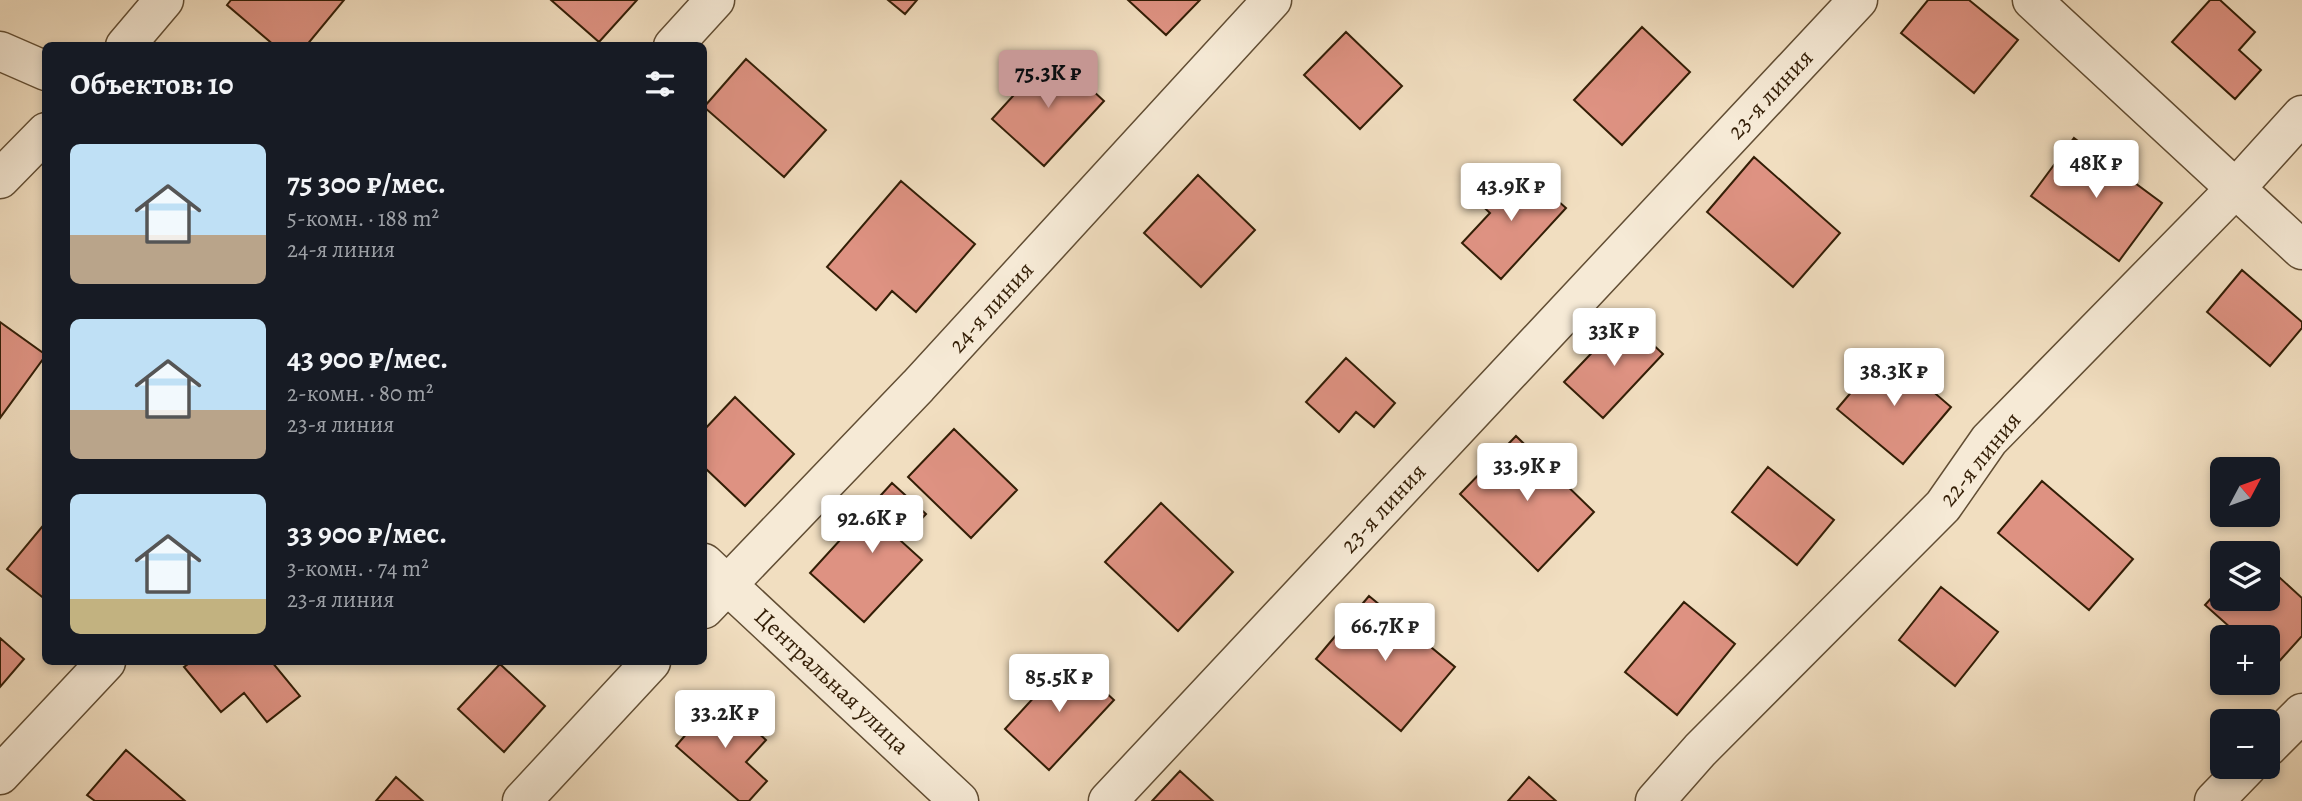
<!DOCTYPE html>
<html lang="ru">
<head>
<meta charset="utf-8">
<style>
  :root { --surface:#171b24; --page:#242831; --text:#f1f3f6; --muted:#9ea1a6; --accent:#c59692 }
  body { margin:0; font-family:Alegreya,serif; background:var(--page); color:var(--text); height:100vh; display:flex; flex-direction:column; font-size:26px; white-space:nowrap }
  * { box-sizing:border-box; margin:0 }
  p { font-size:23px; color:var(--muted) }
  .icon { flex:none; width:38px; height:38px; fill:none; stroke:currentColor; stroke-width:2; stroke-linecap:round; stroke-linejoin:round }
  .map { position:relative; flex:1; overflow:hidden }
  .panel { position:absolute; left:42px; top:42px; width:665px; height:623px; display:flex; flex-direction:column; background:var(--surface); border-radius:10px; box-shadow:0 4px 10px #0003 }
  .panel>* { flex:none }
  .needle { width:46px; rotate:49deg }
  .buttons { position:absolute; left:2210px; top:457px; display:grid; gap:14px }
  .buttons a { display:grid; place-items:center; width:70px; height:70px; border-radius:10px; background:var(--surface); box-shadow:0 4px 10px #0003; font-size:35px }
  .price { position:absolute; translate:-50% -60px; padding:0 16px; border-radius:7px; background:#fff; color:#222; font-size:23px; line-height:46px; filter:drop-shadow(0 2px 4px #0008) }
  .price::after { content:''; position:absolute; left:50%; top:42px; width:21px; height:16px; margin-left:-10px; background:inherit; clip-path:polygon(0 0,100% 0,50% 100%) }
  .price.selected { background:var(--accent); color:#111 }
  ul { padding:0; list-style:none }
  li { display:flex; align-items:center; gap:21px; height:175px; padding:0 28px }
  li span { display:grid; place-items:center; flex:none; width:196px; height:140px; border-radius:10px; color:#555 }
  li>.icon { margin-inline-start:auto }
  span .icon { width:84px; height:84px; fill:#fffc; stroke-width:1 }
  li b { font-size:30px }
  h2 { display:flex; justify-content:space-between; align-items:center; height:84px; padding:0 28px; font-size:30px }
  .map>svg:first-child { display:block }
</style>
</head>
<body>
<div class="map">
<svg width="2302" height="801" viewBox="0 0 2302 801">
  <rect width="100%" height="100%" fill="#f1dec0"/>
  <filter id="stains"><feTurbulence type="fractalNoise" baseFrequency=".00286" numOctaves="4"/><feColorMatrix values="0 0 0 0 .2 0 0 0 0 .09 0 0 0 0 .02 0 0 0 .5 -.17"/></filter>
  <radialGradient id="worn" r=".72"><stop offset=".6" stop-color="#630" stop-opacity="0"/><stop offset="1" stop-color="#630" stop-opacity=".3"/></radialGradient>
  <!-- building -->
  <path fill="#de9282" stroke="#331e06" stroke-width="2" d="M231 0H344L306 46H275L227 5Z
    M551 0H637L599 42Z
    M888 0H917L905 14Z
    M1128 0H1200L1166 35Z
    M1928 0H1969L2018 40 1974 93 1901 33Z
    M2210 0H2220L2255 32 2239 50 2261 70 2235 99 2172 42Z
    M1642 27 1690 72 1622 145 1574 100Z
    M1346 32 1402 86 1360 129 1304 75Z
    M1052 53 1104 101 1044 166 992 119Z
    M746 59 826 130 784 177 704 107Z
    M2074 138 2162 203 2119 261 2031 196Z
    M1754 157 1840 233 1793 287 1707 212Z
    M1198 175 1255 230 1201 287 1144 233Z
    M1495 175 1518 196 1533 179 1566 208 1501 279 1462 243 1490 213 1474 198Z
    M901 181 975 244 916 312 892 291 876 310 827 267Z
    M2242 270 2302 322V328L2270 366 2207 312Z
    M1625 318 1663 354 1603 418 1564 382Z
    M0 322 46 355 0 418Z
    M1886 351 1951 407 1903 464 1837 409Z
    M1346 358 1395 403 1374 427 1356 412 1339 432 1306 402Z
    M735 397 794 454 745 506 704 467V430Z
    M954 429 1017 490 971 538 908 477Z
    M1516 436 1594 512 1538 571 1460 494Z
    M1768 467 1834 520 1797 565 1732 512Z
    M2042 481 2133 559 2089 610 1998 533Z
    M892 483 926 514 901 541 922 560 864 622 810 573Z
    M1161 503 1233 572 1178 631 1105 562Z
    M46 522V600L7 569Z
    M2268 567 2302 598V636L2274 667 2268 662V637H2241L2205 605 2222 586V598H2268Z
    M1941 587 1998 632 1955 686 1899 640Z
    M1369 596 1455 667 1401 731 1316 659Z
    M1684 602 1735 644 1677 715 1625 672Z
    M0 638 24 659 0 687Z
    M1069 659 1114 700 1049 770 1005 729Z
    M191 662H272L300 696 267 722 244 693 221 712 184 667Z
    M500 664 545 706 504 752 458 709Z
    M718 697 766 740 746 762 767 781 749 801H739L676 746Z
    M126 750 185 801H95L87 795Z
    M1180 771 1213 801H1152Z
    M396 777 423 801H376Z
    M1529 777 1556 801H1508Z"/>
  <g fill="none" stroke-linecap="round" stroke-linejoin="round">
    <defs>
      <path id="minor" d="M2032 0 2302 250
        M125 46 164 0
        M673 46 715 0
        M0 51 46 71
        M0 179 46 132
        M704 563 959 801
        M704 609 918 386 1272 0
        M2268 747 2302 713
        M0 775 106 662
        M522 801 651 662
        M1108 801 1858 0
        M1655 801 1700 750 1943 506 1989 440 2235 189 2302 115
        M2214 801 2248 766"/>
    </defs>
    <!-- minor casing -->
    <use href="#minor" stroke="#624e34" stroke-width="41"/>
    <!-- minor -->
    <use href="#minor" stroke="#f6ead6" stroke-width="38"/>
  </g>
  <g text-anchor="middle" stroke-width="6" stroke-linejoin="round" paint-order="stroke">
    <!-- street labels -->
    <g font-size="24" fill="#331e06" stroke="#f6ead6">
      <text transform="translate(1770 94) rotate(-47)" y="8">23-я линия</text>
      <text transform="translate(991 307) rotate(-48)" y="8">24-я линия</text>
      <text transform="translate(1980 459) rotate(-51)" y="8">22-я линия</text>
      <text transform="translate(1383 508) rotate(-47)" y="8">23-я линия</text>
      <text transform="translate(832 681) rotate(43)" y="8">Центральная улица</text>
    </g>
  </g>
  <rect width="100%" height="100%" filter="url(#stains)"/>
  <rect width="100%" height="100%" fill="url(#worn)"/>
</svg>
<div class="buttons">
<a><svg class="needle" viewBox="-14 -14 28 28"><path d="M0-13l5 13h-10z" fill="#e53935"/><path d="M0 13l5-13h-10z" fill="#9ea1a6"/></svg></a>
<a><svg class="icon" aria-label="layers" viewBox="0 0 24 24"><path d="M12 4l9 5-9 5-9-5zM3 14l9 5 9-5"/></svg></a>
<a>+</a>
<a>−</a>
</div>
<b class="price selected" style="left:1048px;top:110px">75.3K ₽</b>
<b class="price" style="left:2096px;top:200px">48K ₽</b>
<b class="price" style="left:1511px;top:223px">43.9K ₽</b>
<b class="price" style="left:1614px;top:368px">33K ₽</b>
<b class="price" style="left:1894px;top:408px">38.3K ₽</b>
<b class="price" style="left:1527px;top:503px">33.9K ₽</b>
<b class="price" style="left:872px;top:555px">92.6K ₽</b>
<b class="price" style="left:1385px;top:663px">66.7K ₽</b>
<b class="price" style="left:1059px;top:714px">85.5K ₽</b>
<b class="price" style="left:725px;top:750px">33.2K ₽</b>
<section class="panel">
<h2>Объектов: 10<svg class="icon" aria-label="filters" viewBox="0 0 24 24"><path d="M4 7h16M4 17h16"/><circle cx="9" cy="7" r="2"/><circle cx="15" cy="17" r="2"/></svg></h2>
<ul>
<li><span style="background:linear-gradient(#bfe0f5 65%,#b9a48a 0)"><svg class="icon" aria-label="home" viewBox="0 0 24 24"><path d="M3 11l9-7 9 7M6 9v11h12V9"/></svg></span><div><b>75 300 ₽/мес.</b><p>5-комн. · 188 m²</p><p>24-я линия</p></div></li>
<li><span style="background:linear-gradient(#bfe0f5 65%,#b9a48a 0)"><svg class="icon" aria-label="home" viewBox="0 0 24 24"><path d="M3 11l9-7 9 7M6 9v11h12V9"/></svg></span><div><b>43 900 ₽/мес.</b><p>2-комн. · 80 m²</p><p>23-я линия</p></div></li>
<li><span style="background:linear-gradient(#bfe0f5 75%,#c2b280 0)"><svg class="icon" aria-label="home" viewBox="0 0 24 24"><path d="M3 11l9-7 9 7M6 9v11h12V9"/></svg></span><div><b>33 900 ₽/мес.</b><p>3-комн. · 74 m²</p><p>23-я линия</p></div></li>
</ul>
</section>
</div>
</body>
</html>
